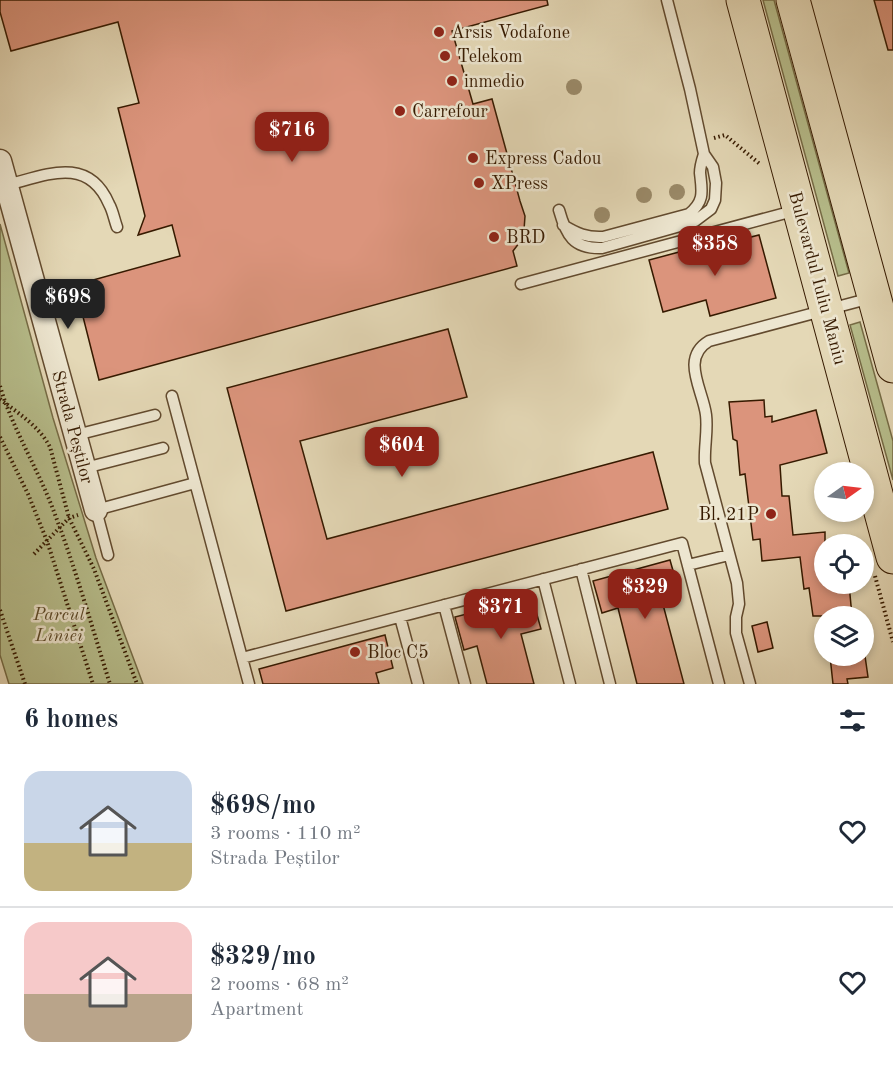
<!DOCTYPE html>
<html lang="en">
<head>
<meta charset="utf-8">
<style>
  :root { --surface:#fff; --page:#f6f6f7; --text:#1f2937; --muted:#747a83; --line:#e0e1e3; --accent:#8f2418 }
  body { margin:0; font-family:"Old Standard TT",serif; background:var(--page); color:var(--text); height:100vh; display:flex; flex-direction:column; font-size:22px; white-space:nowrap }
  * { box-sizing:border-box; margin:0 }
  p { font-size:20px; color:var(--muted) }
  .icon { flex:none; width:33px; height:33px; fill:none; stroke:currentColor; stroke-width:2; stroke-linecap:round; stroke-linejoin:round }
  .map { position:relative; height:684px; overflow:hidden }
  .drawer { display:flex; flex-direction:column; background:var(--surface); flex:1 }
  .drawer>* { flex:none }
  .needle { width:39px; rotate:76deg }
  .controls { position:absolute; left:814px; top:462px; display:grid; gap:12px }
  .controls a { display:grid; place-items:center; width:60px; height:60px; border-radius:50%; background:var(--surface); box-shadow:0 3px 9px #0003; font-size:30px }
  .price { position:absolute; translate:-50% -51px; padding:0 14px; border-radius:12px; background:var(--accent); color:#fff; font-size:20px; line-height:39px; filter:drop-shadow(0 2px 3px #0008) }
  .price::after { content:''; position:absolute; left:50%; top:36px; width:18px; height:14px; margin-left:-9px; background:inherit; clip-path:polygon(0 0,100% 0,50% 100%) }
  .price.active { background:#222; color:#fff }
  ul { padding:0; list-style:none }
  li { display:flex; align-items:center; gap:18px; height:150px; padding:0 24px }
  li+li { border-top:2px solid var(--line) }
  li span { display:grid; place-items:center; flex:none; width:168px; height:120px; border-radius:18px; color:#555 }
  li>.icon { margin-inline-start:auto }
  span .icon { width:72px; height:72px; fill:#fffc; stroke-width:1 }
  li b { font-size:26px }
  h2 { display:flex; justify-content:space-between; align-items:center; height:72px; padding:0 24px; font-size:26px }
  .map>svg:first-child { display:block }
</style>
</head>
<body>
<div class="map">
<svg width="893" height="684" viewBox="0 0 893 684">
  <rect width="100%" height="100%" fill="#e4d8b6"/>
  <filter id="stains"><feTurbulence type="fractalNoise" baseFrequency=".00333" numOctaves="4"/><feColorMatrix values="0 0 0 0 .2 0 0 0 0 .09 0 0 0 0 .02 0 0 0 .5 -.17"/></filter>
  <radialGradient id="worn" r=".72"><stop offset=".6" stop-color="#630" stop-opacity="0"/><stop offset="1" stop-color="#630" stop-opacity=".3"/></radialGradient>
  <!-- green -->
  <path fill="#b7be8c" stroke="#766c46" stroke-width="1.5" d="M763 0H774L849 273 838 276Z
    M0 224 53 418 96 558 143 684H9L0 655Z
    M860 322 893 441V480L850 325Z"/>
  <!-- building -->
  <path fill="#db947c" stroke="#361a00" stroke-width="1.5" d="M0 0H547L548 5 452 31 473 104 492 99 520 201 525 216 524 230 520 242 513 251 517 266 99 380 75 285 180 256 172 225 138 235 145 216 118 108 139 103 118 22 11 51 0 12Z
    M874 0H893V50H888Z
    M759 235 776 298 710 316 706 300 663 312 649 260 683 251 684 254Z
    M448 329 467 397 300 441 327 539 653 452 668 509 286 611 227 388Z
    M764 400 765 417 772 416V422L816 410 827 453 780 465 782 496H789L793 535 825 532V584H849L852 616H813L809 588 804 589 800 557 762 561 760 539 753 540 745 474 740 475 737 441 733 439 729 402Z
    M670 560 679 592 661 597 684 684H637L618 608 602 613 593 581Z
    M532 597 541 629 521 634 534 684H487L477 646 464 650 455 617Z
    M767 622 773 648 758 652 752 626Z
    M385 635 393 668 376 673 379 684H263L259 669Z
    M830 656H865L868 677 847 679 848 684H833Z"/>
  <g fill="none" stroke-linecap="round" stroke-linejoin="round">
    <defs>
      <path id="service" d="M7 185C46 175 88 155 109 204 113 211 114 219 117 227
        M559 210C566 235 573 249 602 248L680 226 695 221 711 209 715 200 716 183 713 167 704 154 690 89 667 0
        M563 225C576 233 587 238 603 237L689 214C705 201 702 191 700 173 700 167 702 160 704 154
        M521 284 797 210
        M172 396 249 684
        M76 435 155 415
        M85 468 163 448
        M108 555 96 510 195 483
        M688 565 729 555
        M581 569 610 684
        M543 579 570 684
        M444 605 465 684
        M400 617 418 684
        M242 658 682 543 719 684
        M750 684 736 633V617L739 604 737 583 705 463C704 447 708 431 706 415 703 390 680 358 709 341L871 298"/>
      <path id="minor" d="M0 161 96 510"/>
      <path id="primary" d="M743 0 893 557
        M793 0 893 366"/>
    </defs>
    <!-- service casing -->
    <use href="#service" stroke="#624a2e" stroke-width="13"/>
    <!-- minor casing -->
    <use href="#minor" stroke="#624a2e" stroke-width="25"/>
    <!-- primary casing -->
    <use href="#primary" stroke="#361a00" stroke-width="35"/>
    <!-- path -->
    <path stroke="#361a00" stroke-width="4" stroke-dasharray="1.5 3" stroke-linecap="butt" d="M714 138 725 135 761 165
      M0 386C12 427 35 464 51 504 74 563 91 624 110 684
      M0 399C19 414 39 426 50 447L69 518 94 569 137 684
      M0 437 28 494 47 541 93 684
      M34 554 69 518 78 515
      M875 576 893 642
      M0 610 25 684"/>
    <!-- service -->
    <use href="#service" stroke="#ede6d0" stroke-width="10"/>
    <!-- minor -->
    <use href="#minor" stroke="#ede6d0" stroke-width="22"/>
    <!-- primary -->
    <use href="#primary" stroke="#e4d8b6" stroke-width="33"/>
  </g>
  <!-- trees -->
  <g fill="#9a8a69">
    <circle cx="574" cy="87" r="8"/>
    <circle cx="677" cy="192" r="8"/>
    <circle cx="644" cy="195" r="8"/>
    <circle cx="602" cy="215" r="8"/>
  </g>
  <!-- markers -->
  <g fill="#8f2418" stroke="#ede6d0" stroke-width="2">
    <circle cx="439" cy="32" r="6"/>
    <circle cx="445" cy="56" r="6"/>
    <circle cx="452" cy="81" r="6"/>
    <circle cx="400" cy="111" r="6"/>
    <circle cx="473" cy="158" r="6"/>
    <circle cx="479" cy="183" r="6"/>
    <circle cx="494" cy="237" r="6"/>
    <circle cx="771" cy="514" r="6"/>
    <circle cx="355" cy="652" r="6"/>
  </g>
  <g text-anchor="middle" stroke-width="5" stroke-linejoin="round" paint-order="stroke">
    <!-- poi labels -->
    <g font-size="18" fill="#361a00" stroke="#ede6d0" text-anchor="start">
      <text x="451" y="38">Arsis Vodafone</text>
      <text x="457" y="62">Telekom</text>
      <text x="464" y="87">inmedio</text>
      <text x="412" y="117">Carrefour</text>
      <text x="485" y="164">Express Cadou</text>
      <text x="491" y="189">XPress</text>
      <text x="506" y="243">BRD</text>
      <text x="759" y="520" text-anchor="end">Bl. 21P</text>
      <text x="367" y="658">Bloc C5</text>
    </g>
    <!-- street labels -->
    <g font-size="18" fill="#361a00" stroke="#ede6d0">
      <text transform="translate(818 278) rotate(75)" y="6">Bulevardul Iuliu Maniu</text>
      <text transform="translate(73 427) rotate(75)" y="6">Strada Peștilor</text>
    </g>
    <!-- park labels -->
    <g font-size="18" font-style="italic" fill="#5d4b2a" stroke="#ede6d0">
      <text x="59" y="620">Parcul<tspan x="59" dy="21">Liniei</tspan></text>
    </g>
  </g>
  <rect width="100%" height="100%" filter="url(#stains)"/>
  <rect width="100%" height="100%" fill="url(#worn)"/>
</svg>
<div class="controls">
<a><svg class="needle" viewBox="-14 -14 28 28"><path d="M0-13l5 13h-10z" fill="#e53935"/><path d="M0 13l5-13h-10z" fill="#747a83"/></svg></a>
<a><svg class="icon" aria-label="locate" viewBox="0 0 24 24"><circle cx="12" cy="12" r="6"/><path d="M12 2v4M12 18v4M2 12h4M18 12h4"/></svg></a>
<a><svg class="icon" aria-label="layers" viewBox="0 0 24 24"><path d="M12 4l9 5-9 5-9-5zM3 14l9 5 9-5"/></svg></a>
</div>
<b class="price" style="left:292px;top:163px">$716</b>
<b class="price" style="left:715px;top:277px">$358</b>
<b class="price active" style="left:68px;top:330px">$698</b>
<b class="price" style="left:402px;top:478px">$604</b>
<b class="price" style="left:645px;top:620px">$329</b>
<b class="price" style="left:501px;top:640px">$371</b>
</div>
<section class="drawer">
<h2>6 homes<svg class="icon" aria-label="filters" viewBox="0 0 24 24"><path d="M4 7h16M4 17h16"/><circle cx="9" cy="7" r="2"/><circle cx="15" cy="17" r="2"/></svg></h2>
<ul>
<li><span style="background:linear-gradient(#c9d6e8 60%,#c2b280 0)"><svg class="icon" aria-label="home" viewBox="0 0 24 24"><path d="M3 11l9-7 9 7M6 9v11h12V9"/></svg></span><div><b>$698/mo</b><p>3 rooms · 110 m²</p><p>Strada Peștilor</p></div><svg class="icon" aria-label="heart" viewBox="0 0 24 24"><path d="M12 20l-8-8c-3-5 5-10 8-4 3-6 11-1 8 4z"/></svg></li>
<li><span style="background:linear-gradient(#f6c9c9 60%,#b9a48a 0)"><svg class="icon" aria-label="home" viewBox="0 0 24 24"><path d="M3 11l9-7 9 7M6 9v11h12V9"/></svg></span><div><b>$329/mo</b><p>2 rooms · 68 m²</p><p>Apartment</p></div><svg class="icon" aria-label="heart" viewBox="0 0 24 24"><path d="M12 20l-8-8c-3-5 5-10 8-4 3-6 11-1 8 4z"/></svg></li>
</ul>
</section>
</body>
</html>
